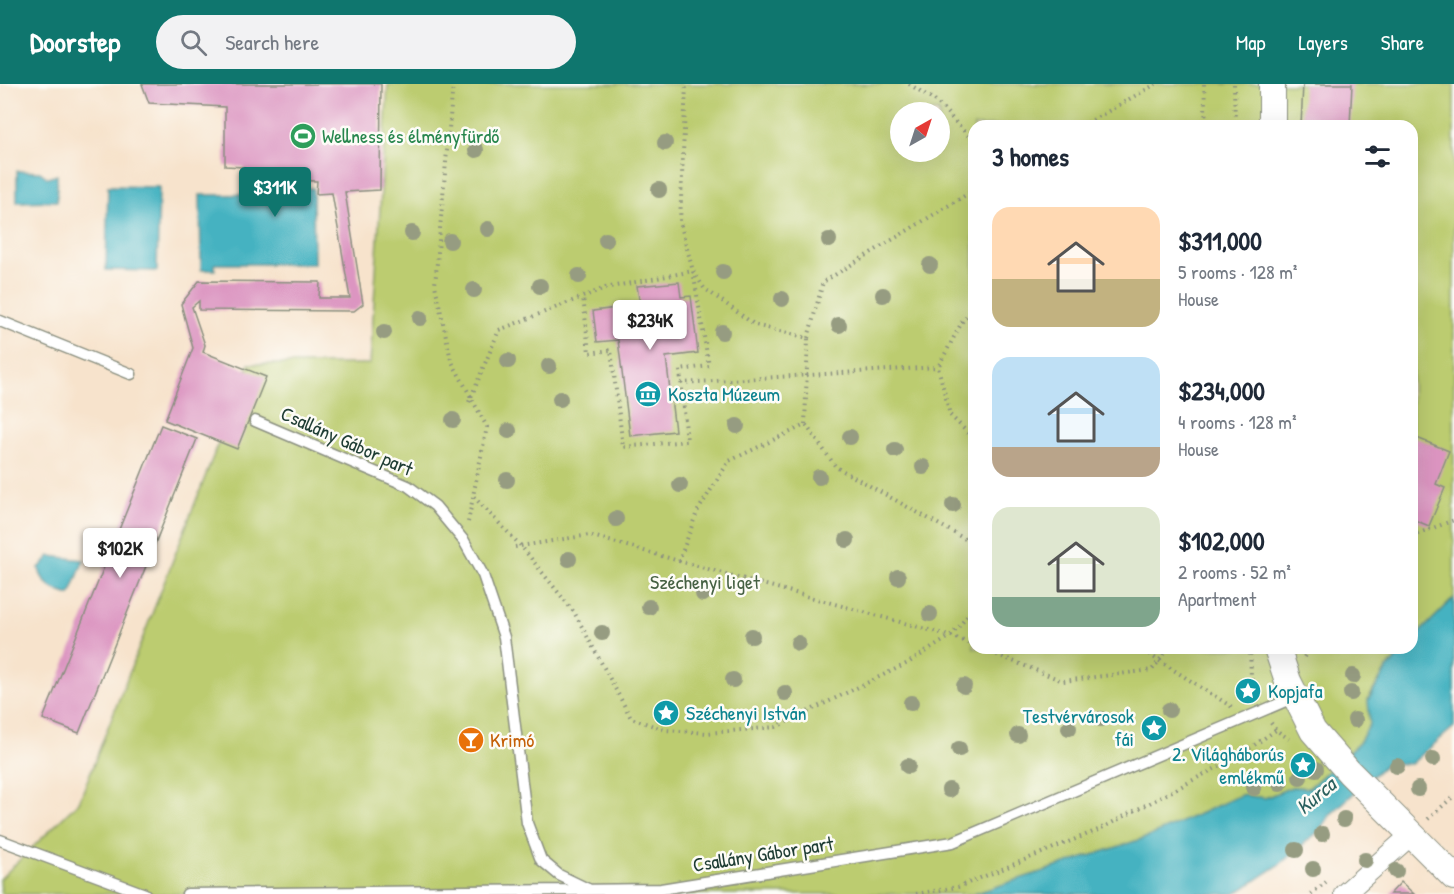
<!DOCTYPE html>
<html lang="en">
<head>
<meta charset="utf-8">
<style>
  :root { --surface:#fff; --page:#f2f2f3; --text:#1f2937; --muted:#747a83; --accent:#0f766e }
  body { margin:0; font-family:"Patrick Hand",sans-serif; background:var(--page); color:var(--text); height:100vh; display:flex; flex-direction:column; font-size:22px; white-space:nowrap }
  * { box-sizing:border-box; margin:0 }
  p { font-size:20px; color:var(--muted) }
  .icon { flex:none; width:33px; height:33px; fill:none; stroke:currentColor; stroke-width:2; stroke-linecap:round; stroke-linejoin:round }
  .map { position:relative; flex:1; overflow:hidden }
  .panel { position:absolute; left:968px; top:36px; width:450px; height:534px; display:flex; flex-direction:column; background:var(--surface); border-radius:18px; box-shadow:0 6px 24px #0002 }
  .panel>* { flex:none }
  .needle { width:39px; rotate:39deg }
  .controls { position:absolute; left:890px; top:18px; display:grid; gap:12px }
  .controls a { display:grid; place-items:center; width:60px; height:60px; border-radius:50%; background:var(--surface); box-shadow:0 6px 24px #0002; font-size:30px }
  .price { position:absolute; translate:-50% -51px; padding:0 14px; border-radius:6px; background:#fff; color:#222; font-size:20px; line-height:39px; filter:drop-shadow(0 2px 3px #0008) }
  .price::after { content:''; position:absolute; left:50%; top:36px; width:18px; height:14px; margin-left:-9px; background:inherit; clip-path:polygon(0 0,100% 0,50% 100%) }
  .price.current { background:var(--accent); color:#fff }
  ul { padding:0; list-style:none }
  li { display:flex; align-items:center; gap:18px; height:150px; padding:0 24px }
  li span { display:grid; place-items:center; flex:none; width:168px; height:120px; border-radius:18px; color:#555 }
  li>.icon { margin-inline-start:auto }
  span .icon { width:72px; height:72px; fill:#fffc; stroke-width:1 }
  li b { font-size:26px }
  h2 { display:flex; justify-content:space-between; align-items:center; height:72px; padding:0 24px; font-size:26px }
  header { display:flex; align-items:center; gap:36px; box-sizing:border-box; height:84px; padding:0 30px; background:var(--accent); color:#fff }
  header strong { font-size:28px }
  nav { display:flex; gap:33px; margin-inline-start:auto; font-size:21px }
  .search { width:420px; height:54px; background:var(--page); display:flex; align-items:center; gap:15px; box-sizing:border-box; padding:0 21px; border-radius:33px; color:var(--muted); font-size:22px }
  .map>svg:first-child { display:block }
</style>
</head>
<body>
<header>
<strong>Doorstep</strong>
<div class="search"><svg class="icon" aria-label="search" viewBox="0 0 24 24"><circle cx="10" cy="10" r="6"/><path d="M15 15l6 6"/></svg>Search here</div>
<nav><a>Map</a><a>Layers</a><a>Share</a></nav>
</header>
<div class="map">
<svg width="1454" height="810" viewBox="0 0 1454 810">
  <rect width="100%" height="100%" fill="#fdfcf7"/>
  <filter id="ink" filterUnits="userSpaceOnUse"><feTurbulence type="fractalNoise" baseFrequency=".0167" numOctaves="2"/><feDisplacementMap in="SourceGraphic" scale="12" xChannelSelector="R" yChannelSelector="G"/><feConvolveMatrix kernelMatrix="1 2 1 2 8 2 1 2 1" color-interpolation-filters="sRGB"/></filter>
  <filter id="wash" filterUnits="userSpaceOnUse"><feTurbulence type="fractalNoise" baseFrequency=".008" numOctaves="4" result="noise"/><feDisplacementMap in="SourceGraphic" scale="24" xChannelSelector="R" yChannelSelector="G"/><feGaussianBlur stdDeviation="1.35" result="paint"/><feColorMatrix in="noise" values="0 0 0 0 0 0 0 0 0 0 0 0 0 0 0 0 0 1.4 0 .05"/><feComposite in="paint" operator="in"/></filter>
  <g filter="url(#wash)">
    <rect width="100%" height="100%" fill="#f7e3cc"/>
    <!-- green -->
    <path fill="#bccc6f" stroke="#6e8452" stroke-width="1.5" fill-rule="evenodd" d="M388 0H1454V514L1412 556V42H974V564H1405L1385 587 1368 615 1370 640 1359 659 1309 704 1292 703 1265 714 1241 711 1148 753 974 810H1L0 795 79 718 249 280H370ZM900 28H939V68H900Z"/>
    <!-- water -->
    <path fill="#45b2c1" stroke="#32787a" stroke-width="1.5" d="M17 87 40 88 48 94 57 91V117L17 118Z
      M108 102 159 103 157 187 106 186Z
      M300 104H313L314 180H215V186H201L200 111 300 110Z
      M50 472 84 476 70 511C55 507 42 501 39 484Z
      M1454 514V643L1411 680 1387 679 1331 730 1319 747 1279 781 1235 810H974L1148 753 1241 711 1265 714 1292 703 1309 704 1359 659 1370 640 1368 616 1385 588 1405 564H1412V556Z"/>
    <g id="blocks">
      <!-- building -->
      <path fill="#dc95c1" d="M142 0H381L380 106 345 108 363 220 354 227 199 226V217L192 223 205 261 203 268 266 293 237 365 165 336 193 264 181 220 199 197 320 198 319 214H350L332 109 316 110 317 97 243 95 244 83 225 82V23L149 19Z
        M1303 0H1352L1350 42H1301Z
        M679 198 681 213 691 212 698 269 666 273 675 347 630 352 618 256 597 258 593 227 640 221 637 202Z
        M161 341 197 355 79 649 43 635Z
        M1412 352 1449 367 1436 400 1445 404 1429 442 1412 435Z
        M1401 798 1414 810H1390Z"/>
    </g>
  </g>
  <g filter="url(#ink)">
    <use href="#blocks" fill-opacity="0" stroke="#8b9080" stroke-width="1.5"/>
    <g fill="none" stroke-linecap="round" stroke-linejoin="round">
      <defs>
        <path id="service" d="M0 237 131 290
          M255 337 408 402 435 422 464 457 483 491 504 553 527 739 541 776 559 791 588 805
          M0 756 145 810
          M187 810 661 805 953 758 1295 613"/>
        <path id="minor" d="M1344 810 1411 751"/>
        <path id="tertiary" d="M1272 0V42
          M1277 564 1288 597 1313 647 1349 688 1454 793"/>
      </defs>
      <!-- service casing -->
      <use href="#service" stroke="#8b9080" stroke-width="13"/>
      <!-- minor casing -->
      <use href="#minor" stroke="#8b9080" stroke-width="22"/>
      <!-- tertiary casing -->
      <use href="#tertiary" stroke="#8b9080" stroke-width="28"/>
      <!-- path -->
      <path stroke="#8b9080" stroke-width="4" stroke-dasharray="1.5 4.5" stroke-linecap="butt" d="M453 0 435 201 451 276 487 343 473 412 521 462 574 528 631 634 665 646 708 649 776 643 908 579 951 552 974 561
        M909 0 936 17 974 58
        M1204 0 1206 42
        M1234 0 1235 42
        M1082 42 1156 0
        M974 223 962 238 938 283 950 331 974 355
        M808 254 823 198 974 106
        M681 299 938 283
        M469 318 499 246 605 204 693 187 709 282 680 286 687 357 623 363 611 266 589 269 583 212
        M806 341 836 383 974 460
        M468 438 473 413
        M1412 452 1454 436
        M515 463 589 451 679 477 697 428 729 377 805 341 808 254 755 241 704 204 693 187 680 138 686 0
        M679 477 951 552 974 524
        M980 564 1063 597 1152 586 1169 564
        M1139 564 1232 623
        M1250 564 1251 593 1259 613
        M1304 573 1310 564
        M1271 639 1276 646 1289 655
        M1428 735 1454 712
        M916 810 958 803 1098 746 1237 673 1276 646
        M1311 810 1326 798"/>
      <!-- service -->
      <use href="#service" stroke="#fff" stroke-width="10"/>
      <!-- minor -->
      <use href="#minor" stroke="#fff" stroke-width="20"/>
      <!-- tertiary -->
      <use href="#tertiary" stroke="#fff" stroke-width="26"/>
    </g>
    <!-- trees -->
    <g fill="#969c81">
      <circle cx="665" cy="59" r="8"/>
      <circle cx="476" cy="66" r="8"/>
      <circle cx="659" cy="106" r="8"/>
      <circle cx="488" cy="145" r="8"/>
      <circle cx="412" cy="149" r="8"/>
      <circle cx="606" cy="156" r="8"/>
      <circle cx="829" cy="156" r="8"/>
      <circle cx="450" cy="157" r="8"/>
      <circle cx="930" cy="181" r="8"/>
      <circle cx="723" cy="188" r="8"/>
      <circle cx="579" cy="192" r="8"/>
      <circle cx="540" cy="202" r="8"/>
      <circle cx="474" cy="206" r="8"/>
      <circle cx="883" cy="211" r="8"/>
      <circle cx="782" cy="215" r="8"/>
      <circle cx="420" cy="234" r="8"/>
      <circle cx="839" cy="241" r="8"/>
      <circle cx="384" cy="248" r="8"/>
      <circle cx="722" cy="248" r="8"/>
      <circle cx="508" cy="277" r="8"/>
      <circle cx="549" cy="282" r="8"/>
      <circle cx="560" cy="315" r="8"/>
      <circle cx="453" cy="336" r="8"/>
      <circle cx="737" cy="342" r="8"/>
      <circle cx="509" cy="347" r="8"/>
      <circle cx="850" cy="353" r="8"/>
      <circle cx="895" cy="366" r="8"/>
      <circle cx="923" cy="383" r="8"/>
      <circle cx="819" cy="393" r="8"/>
      <circle cx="507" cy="396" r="8"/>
      <circle cx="680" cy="401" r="8"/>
      <circle cx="953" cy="421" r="8"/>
      <circle cx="616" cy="435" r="8"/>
      <circle cx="847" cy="456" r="8"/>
      <circle cx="569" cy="475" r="8"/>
      <circle cx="898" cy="493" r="8"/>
      <circle cx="703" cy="510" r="8"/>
      <circle cx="649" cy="523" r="8"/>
      <circle cx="930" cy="530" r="8"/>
      <circle cx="602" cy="549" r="8"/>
      <circle cx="752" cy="552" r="8"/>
      <circle cx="798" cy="559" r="8"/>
      <circle cx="1353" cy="592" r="8"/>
      <circle cx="733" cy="596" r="8"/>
      <circle cx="964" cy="602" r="8"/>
      <circle cx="785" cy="609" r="8"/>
      <circle cx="1351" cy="609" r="8"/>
      <circle cx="911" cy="619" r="8"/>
      <circle cx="1169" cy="626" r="8"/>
      <circle cx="1101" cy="635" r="8"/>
      <circle cx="1355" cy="636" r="8"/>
      <circle cx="1069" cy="644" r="8"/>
      <circle cx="1018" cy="651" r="8"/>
      <circle cx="959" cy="665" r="8"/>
      <circle cx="1433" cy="675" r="8"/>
      <circle cx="908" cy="682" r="8"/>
      <circle cx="1397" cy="682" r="8"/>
      <circle cx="1316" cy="685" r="8"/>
      <circle cx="1300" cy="693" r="8"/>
      <circle cx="1280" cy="700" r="8"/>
      <circle cx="1254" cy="704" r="8"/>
      <circle cx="1418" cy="705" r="8"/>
      <circle cx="949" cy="706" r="8"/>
      <circle cx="1344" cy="735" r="8"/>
      <circle cx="1322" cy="750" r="8"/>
      <circle cx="1296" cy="766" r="8"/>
      <circle cx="1365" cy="776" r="8"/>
      <circle cx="1313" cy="785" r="8"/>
      <circle cx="1396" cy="787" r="8"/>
    </g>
  </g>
  <!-- icons -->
  <defs>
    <symbol id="stadium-disc" viewBox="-11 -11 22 22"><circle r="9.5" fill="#2e9e5b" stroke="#fdfcf7"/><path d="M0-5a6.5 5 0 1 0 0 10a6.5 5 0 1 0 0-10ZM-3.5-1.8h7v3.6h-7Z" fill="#fff"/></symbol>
    <symbol id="museum-disc" viewBox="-11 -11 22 22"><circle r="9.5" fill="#0f9aa8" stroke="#fdfcf7"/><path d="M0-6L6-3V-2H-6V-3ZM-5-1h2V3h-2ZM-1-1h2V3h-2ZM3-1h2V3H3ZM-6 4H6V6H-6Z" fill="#fff"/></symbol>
    <symbol id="sight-disc" viewBox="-11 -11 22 22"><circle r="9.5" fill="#0f9aa8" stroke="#fdfcf7"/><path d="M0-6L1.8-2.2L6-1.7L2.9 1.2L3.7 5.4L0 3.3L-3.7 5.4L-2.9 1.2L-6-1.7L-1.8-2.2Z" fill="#fff"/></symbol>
    <symbol id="bar-disc" viewBox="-11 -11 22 22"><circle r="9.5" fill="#e8710a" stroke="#fdfcf7"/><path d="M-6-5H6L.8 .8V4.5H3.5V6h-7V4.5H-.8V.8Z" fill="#fff"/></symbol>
  </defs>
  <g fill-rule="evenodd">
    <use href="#stadium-disc" x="288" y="37" width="30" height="30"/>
    <use href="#museum-disc" x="633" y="295" width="30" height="30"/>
    <use href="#sight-disc" x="1233" y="592" width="30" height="30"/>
    <use href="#sight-disc" x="651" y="614" width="30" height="30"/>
    <use href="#sight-disc" x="1139" y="629" width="30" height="30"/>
    <use href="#bar-disc" x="456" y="641" width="30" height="30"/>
    <use href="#sight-disc" x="1288" y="666" width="30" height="30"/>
  </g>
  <g text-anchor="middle" stroke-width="5" stroke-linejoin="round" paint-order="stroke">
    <!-- leisure labels -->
    <g font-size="20" fill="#27864d" stroke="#fdfcf7" text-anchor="start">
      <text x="322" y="59">Wellness és élményfürdő</text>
    </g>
    <!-- culture labels -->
    <g font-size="20" fill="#0d838f" stroke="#fdfcf7" text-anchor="start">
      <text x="668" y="317">Koszta Múzeum</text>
      <text x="1268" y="614">Kopjafa</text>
      <text x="686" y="636">Széchenyi István</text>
      <text x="1134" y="639" text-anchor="end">Testvérvárosok<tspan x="1134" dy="23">fái</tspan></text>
      <text x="1284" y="677" text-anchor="end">2. Világháborús<tspan x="1284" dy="23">emlékmű</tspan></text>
    </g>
    <!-- street labels -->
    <g font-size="20" fill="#1f3d34" stroke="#fdfcf7">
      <text transform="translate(347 357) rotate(24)" y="7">Csallány Gábor part</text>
      <text transform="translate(763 770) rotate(-9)" y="7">Csallány Gábor part</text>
    </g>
    <!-- park labels -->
    <g font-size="20" fill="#466143" stroke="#fdfcf7">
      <text x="705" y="505">Széchenyi liget</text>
    </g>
    <!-- food labels -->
    <g font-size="20" fill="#c56008" stroke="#fdfcf7" text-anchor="start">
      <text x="490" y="663">Krimó</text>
    </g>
    <!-- water labels -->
    <g font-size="21" font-style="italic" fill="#2a605e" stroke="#fdfcf7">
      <text transform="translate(1316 712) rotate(-40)" y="7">Kurca</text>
    </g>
  </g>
</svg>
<div class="controls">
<a><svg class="needle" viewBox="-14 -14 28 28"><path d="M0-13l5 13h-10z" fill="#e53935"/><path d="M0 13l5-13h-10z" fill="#747a83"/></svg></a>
</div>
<b class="price current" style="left:275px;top:134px">$311K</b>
<b class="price" style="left:650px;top:267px">$234K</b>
<b class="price" style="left:120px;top:495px">$102K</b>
<section class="panel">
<h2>3 homes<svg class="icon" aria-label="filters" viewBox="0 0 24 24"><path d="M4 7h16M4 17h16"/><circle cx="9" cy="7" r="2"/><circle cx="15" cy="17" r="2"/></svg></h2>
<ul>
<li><span style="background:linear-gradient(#ffd9b3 60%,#c2b280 0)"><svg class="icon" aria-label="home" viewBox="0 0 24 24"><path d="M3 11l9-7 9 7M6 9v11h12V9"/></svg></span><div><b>$311,000</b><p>5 rooms · 128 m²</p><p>House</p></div></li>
<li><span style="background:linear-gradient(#bfe0f5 75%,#b9a48a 0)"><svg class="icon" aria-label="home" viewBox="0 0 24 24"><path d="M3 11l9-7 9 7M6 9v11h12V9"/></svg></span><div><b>$234,000</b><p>4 rooms · 128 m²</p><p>House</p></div></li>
<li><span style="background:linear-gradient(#dfe7d0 75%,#7fa58c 0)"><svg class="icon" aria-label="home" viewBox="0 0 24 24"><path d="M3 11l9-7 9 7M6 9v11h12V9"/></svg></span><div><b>$102,000</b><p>2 rooms · 52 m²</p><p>Apartment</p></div></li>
</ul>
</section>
</div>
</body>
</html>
